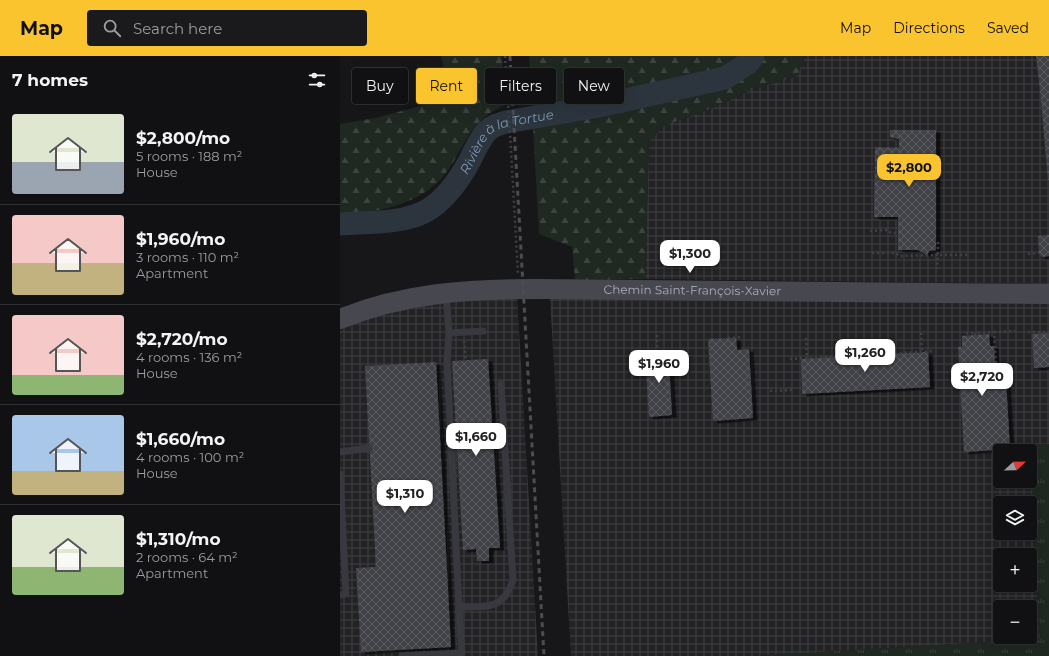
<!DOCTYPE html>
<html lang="en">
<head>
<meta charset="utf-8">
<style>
  :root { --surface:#111113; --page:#1a1a1c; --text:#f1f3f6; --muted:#9c9da0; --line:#303133; --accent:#fac42f }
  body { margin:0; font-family:Montserrat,sans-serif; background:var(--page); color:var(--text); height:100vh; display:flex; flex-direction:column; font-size:15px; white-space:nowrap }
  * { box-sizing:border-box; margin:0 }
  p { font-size:13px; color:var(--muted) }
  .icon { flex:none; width:22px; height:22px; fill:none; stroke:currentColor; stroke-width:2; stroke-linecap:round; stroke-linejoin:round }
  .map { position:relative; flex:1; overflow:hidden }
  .details { display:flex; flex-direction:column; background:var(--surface); width:340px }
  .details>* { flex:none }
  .hud { position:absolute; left:12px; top:12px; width:380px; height:36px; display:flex; gap:8px }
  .needle { width:26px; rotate:68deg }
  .fabs { position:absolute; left:653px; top:388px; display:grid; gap:8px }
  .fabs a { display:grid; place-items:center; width:44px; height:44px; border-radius:4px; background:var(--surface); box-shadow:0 4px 16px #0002,0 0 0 1px var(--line); font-size:20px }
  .price { position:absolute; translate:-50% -34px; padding:0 9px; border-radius:8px; background:#fff; color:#222; font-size:13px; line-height:26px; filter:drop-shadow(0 1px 2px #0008) }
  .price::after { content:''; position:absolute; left:50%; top:24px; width:12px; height:9px; margin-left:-6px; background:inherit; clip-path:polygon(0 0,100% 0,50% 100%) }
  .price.active { background:var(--accent); color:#111 }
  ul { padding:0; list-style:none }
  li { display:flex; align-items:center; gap:12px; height:100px; padding:0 12px }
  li+li { border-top:1px solid var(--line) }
  li span { display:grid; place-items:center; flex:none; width:112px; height:80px; border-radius:4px; color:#555 }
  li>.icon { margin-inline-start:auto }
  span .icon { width:48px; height:48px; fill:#fffc; stroke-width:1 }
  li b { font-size:17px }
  h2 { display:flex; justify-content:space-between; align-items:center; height:48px; padding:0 12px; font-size:17px }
  .tag { padding:0 14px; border-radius:4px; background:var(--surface); box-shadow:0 4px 16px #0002,0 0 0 1px var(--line); font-size:14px; line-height:36px }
  .tag.active { background:var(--accent); color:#111 }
  header { display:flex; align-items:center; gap:24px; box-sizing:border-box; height:56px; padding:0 20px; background:var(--accent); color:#111 }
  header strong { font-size:19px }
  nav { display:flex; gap:22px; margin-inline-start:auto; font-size:14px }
  .search { width:280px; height:36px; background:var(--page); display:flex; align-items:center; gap:10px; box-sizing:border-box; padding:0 14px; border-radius:4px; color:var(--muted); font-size:15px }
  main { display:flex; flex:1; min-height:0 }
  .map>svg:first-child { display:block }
</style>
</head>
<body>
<header>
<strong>Map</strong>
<div class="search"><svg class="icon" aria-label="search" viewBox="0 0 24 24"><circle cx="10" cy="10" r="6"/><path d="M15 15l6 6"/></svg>Search here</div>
<nav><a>Map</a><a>Directions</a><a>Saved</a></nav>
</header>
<main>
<section class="details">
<h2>7 homes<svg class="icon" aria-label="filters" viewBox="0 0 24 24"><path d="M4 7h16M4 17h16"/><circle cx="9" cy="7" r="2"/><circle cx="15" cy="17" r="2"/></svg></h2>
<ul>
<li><span style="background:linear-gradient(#dfe7d0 60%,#9aa5b1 0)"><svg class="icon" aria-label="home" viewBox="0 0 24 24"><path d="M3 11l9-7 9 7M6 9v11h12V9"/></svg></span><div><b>$2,800/mo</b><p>5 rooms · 188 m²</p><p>House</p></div></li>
<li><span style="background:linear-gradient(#f6c9c9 60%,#c2b280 0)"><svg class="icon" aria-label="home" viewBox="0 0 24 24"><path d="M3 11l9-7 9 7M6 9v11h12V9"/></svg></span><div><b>$1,960/mo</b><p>3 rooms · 110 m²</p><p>Apartment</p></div></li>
<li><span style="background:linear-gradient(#f6c9c9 75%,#8fb573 0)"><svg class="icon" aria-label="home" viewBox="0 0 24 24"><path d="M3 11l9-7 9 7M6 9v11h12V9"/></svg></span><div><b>$2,720/mo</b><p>4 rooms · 136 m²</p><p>House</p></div></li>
<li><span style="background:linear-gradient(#a9c7e8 70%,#c2b280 0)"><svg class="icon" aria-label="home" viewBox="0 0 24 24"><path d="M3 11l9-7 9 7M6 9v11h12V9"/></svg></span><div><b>$1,660/mo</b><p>4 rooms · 100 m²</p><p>House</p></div></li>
<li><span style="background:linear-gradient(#dfe7d0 65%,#8fb573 0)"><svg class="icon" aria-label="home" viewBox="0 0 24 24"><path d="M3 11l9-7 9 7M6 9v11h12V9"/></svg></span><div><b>$1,310/mo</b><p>2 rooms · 64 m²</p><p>Apartment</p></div></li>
</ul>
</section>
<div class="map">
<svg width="709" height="600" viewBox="0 0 709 600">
  <defs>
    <pattern id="industrial-grid" width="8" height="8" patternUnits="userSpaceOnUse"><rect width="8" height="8" fill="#232326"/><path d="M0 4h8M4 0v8" fill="none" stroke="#404043"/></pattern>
    <pattern id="grass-tufts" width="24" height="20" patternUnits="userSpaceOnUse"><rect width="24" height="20" fill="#1f2821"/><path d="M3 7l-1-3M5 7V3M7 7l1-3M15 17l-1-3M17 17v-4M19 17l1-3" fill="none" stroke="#3d443f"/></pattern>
    <pattern id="forest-firs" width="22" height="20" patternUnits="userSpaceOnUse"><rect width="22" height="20" fill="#1f2821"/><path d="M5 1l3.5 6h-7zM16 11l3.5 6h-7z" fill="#3d443f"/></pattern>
    <pattern id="building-cross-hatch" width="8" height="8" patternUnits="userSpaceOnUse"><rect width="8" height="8" fill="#414246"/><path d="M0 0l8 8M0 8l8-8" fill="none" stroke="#5a5b5f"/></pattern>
    <filter id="shadow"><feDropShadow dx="4.5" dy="2.5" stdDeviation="0" flood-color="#0009"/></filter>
  </defs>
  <rect width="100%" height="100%" fill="#171719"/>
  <!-- industrial -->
  <path fill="url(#industrial-grid)" fill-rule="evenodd" d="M465 0H709V228L305 223 309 86 323 70 375 51 413 33 457 20Z
    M177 240 198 600H0V271L57 251Z
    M210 242 709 246V388H690V395H660V425H690V401L700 583 415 600H231ZM660 447H690V477H660ZM660 499H690V529H660ZM660 551H690V581H660Z"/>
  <!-- grass -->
  <path fill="url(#grass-tufts)" d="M689 388H709V600H415L700 583Z"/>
  <!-- forest -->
  <path fill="url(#forest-firs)" d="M101 0H162L165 49C160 52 154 54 149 58 128 72 120 98 106 117 82 148 37 158 0 157V68L35 62 111 42Z
    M189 0H465L457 20 413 33 375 51 323 70 309 86 305 223 235 224 232 191 199 178Z"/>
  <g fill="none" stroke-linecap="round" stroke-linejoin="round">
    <!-- river -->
    <path stroke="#2c353e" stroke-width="23" id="s1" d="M0 168C26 166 61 168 84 156 103 147 120 123 130 104 135 94 139 84 147 75 152 70 159 68 166 66L259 50 385 22 408 7 413 0"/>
  </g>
  <!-- building -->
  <path fill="url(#building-cross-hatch)" filter="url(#shadow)" d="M696 0H709V124H708L700 33Z
    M550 74H596V194L589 195 587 199 578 194H558V161H534L535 91 559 92V83L550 81Z
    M709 179V200L702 201 699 197 698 180Z
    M709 277V311L694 312 692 278Z
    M649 278 650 290H654L656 326 666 325 670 393 624 396 618 291H622V280Z
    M396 282 397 294 409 293 413 362 373 365 368 283Z
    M329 295V303H331L332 307H329L332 359 309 361 305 297Z
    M588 296 590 331 462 338 461 303Z
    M148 303 160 492H149V505H137L136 493 123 494 112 305Z
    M96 306 111 591 21 596 16 512 36 511 25 310Z"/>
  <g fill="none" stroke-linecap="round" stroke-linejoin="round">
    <!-- path -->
    <path stroke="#3e4046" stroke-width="2.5" stroke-dasharray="2 3" stroke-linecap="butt" d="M165 0 171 94 178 219
      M530 175 548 174 551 177H558
      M598 186V199H628
      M532 197H556L559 200 598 199 597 213
      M688 198 699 197
      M654 276 675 275
      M688 276H709
      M581 277 582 297
      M626 277H635
      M317 279V296
      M635 279V277L654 276 657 323 666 322
      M388 282 400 281
      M466 282 467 302
      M124 285 126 304
      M450 303 595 295
      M430 335 452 334"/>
    <!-- lane -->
    <path stroke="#38393f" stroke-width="7" d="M106 238 109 277 143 275
      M109 277 107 306 119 551C146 550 163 555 173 524L161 328
      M0 396 29 392
      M0 418 6 538 0 539
      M62 600 122 597 119 551"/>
    <!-- secondary -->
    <path stroke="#46474f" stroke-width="20" id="s2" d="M0 263C64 237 128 233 197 233L709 238"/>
    <!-- rail -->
    <path stroke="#4b4c54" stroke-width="3" stroke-dasharray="5 4" stroke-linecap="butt" d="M170 0 204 600"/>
  </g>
  <g text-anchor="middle" stroke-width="3" stroke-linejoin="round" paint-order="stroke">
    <!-- street labels -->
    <g font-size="12" fill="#a9adba" stroke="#121214">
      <text dy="4" stroke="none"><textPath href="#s2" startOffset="356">Chemin Saint-François-Xavier</textPath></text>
    </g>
    <!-- water labels -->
    <g font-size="13" font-style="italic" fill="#7f98b6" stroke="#121214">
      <text dy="5" stroke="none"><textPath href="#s1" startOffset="200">Rivière à la Tortue</textPath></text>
    </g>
  </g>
</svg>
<div class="fabs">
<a><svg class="needle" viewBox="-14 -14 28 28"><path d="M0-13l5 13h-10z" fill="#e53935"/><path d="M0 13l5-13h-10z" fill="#9c9da0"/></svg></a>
<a><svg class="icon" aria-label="layers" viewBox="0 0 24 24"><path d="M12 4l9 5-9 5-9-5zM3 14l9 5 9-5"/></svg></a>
<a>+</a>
<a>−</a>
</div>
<b class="price active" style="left:569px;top:132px">$2,800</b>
<b class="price" style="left:350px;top:218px">$1,300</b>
<b class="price" style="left:525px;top:317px">$1,260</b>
<b class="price" style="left:319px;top:328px">$1,960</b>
<b class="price" style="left:642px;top:341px">$2,720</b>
<b class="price" style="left:136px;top:401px">$1,660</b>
<b class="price" style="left:65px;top:458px">$1,310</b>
<div class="hud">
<a class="tag">Buy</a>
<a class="tag active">Rent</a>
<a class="tag">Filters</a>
<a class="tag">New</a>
</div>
</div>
</main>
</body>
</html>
